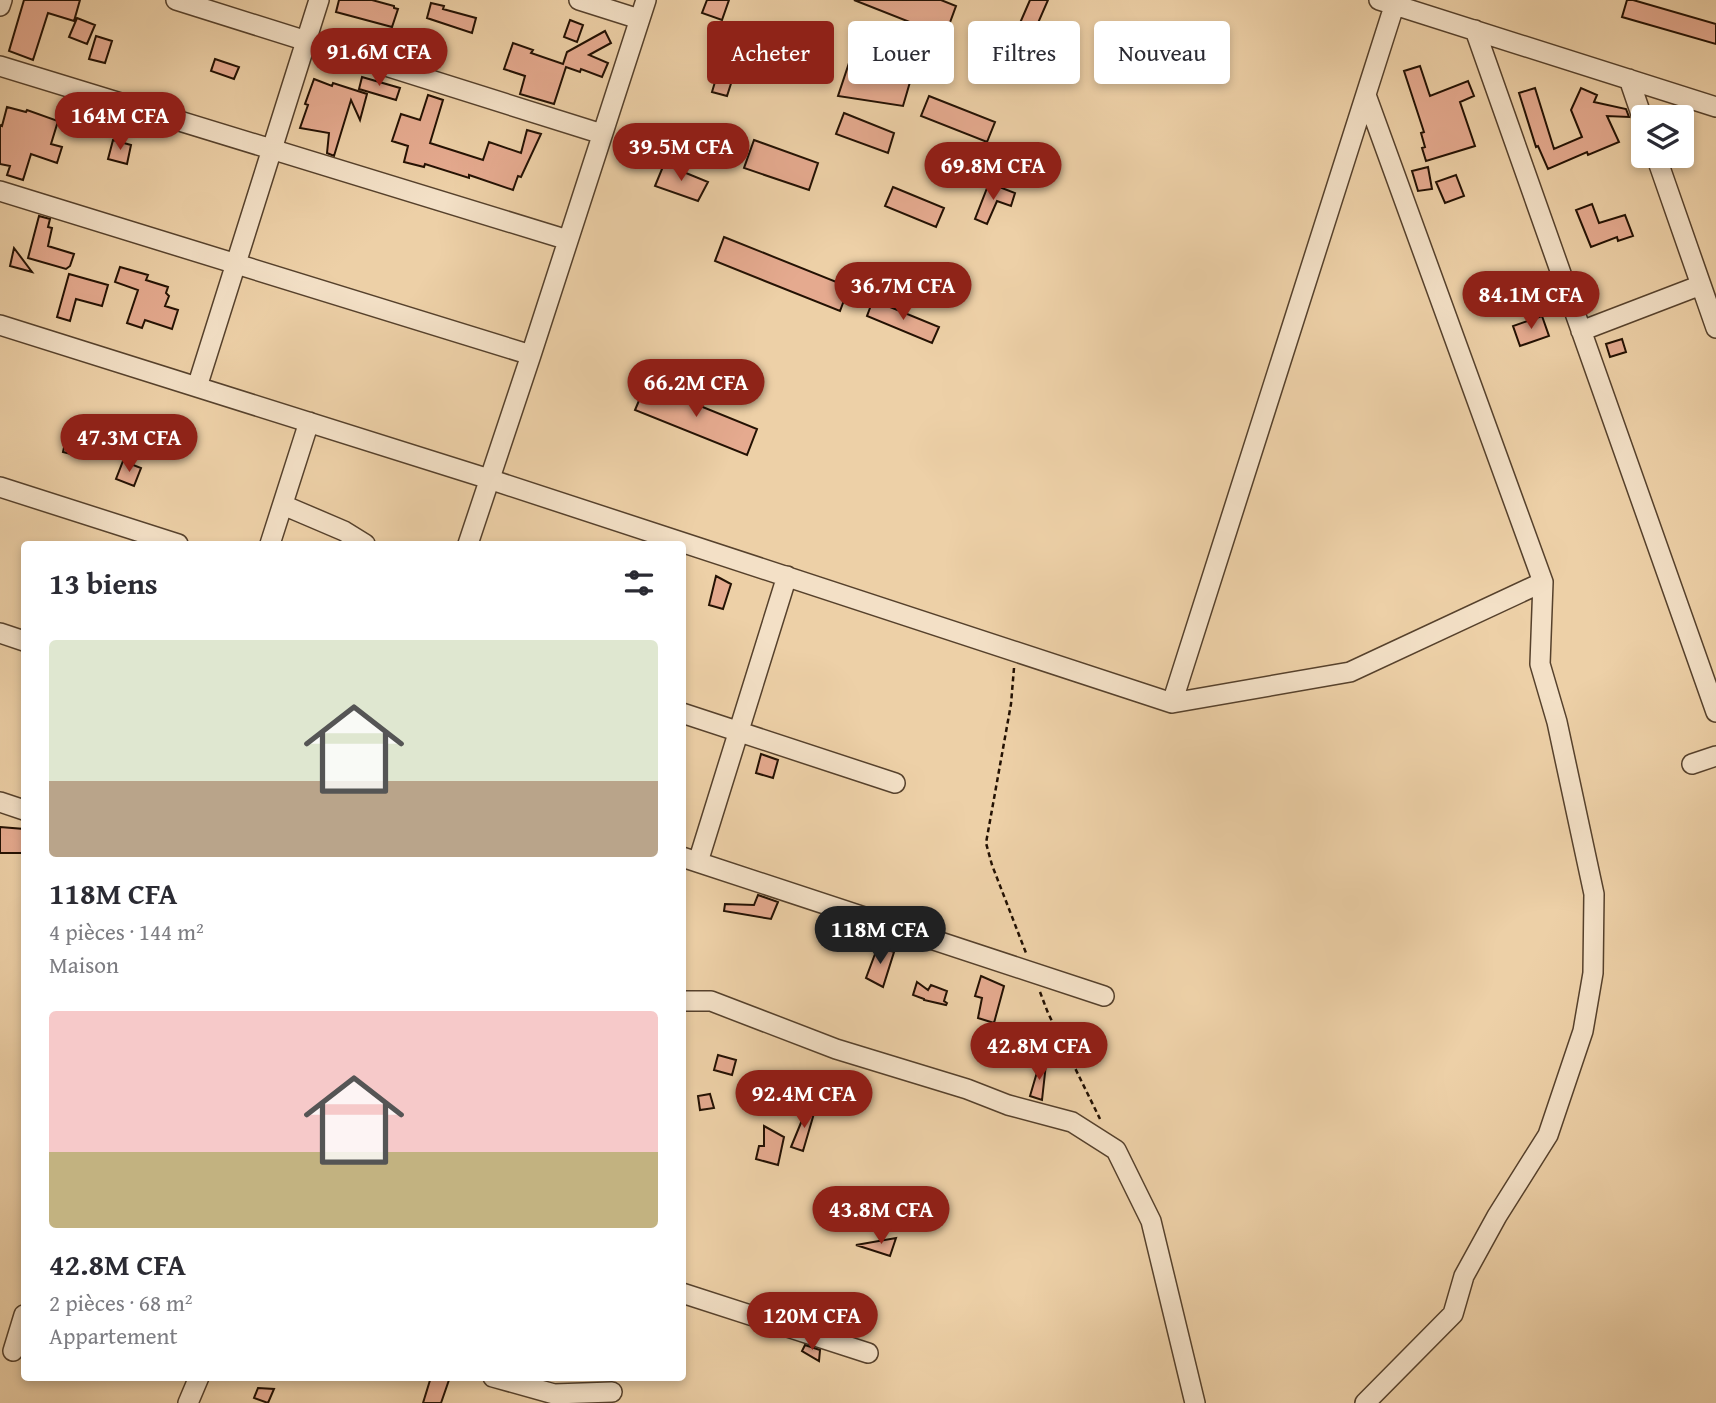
<!DOCTYPE html>
<html lang="fr">
<head>
<meta charset="utf-8">
<style>
  :root { --surface:#fff; --page:#f2f2f3; --text:#2b2b33; --muted:#7c7c81; --accent:#8f2418 }
  body { margin:0; font-family:"Gentium Book Plus",serif; background:var(--page); color:var(--text); height:100vh; display:flex; flex-direction:column; font-size:26px; white-space:nowrap }
  * { box-sizing:border-box; margin:0 }
  p { font-size:23px; color:var(--muted) }
  .icon { flex:none; width:38px; height:38px; fill:none; stroke:currentColor; stroke-width:2; stroke-linecap:round; stroke-linejoin:round }
  .map { position:relative; flex:1; overflow:hidden }
  .drawer { position:absolute; left:21px; top:541px; width:665px; height:840px; display:flex; flex-direction:column; background:var(--surface); border-radius:7px; box-shadow:0 4px 10px #0003 }
  .drawer>* { flex:none }
  .guide { position:absolute; left:707px; top:21px; width:665px; height:63px; display:flex; gap:14px }
  .fabs { position:absolute; left:1631px; top:105px; display:grid; gap:14px }
  .fabs a { display:grid; place-items:center; width:63px; height:63px; border-radius:7px; background:var(--surface); box-shadow:0 4px 10px #0003; font-size:35px }
  .price { position:absolute; translate:-50% -60px; padding:0 16px; border-radius:24px; background:var(--accent); color:#fff; font-size:23px; line-height:46px; filter:drop-shadow(0 2px 4px #0008) }
  .price::after { content:''; position:absolute; left:50%; top:42px; width:21px; height:16px; margin-left:-10px; background:inherit; clip-path:polygon(0 0,100% 0,50% 100%) }
  .price.current { background:#222; color:#fff }
  ul { padding:0; list-style:none }
  li { display:grid; align-content:center; gap:14px; height:371px; padding:0 28px }
  li span { display:grid; place-items:center; height:217px; border-radius:7px; color:#555 }
  li>.icon { margin-inline-start:auto }
  span .icon { width:126px; height:126px; fill:#fffc; stroke-width:1 }
  li b { font-size:30px }
  h2 { display:flex; justify-content:space-between; align-items:center; height:84px; padding:0 28px; font-size:30px }
  .pill { padding:0 24px; border-radius:7px; background:var(--surface); box-shadow:0 4px 10px #0003; font-size:24px; line-height:63px }
  .pill.current { background:var(--accent); color:#fff }
  .map>svg:first-child { display:block }
</style>
</head>
<body>
<div class="map">
<svg width="1716" height="1403" viewBox="0 0 1716 1403">
  <rect width="100%" height="100%" fill="#edd0a7"/>
  <filter id="stains"><feTurbulence type="fractalNoise" baseFrequency=".00286" numOctaves="4"/><feColorMatrix values="0 0 0 0 .2 0 0 0 0 .09 0 0 0 0 .02 0 0 0 .5 -.17"/></filter>
  <radialGradient id="worn" r=".72"><stop offset=".6" stop-color="#630" stop-opacity="0"/><stop offset="1" stop-color="#630" stop-opacity=".3"/></radialGradient>
  <!-- building -->
  <path fill="#e5aa8f" stroke="#231103" stroke-width="2" d="M24 0H80L74 21 48 13 33 60 9 51Z
    M339 0H372L394 6V8L398 9 392 27 336 12Z
    M707 0H729L722 20 702 13Z
    M854 0H941L956 6 945 36Z
    M1030 0H1048L1035 30 1020 23Z
    M1627 0H1633L1716 24V44L1622 17Z
    M431 3 444 6 443 9 476 18 472 33 427 18Z
    M77 18 95 25 87 44 69 37Z
    M570 20 583 25 577 42 564 37Z
    M605 31 611 43 589 55 608 63 602 77 581 69 580 72 566 67 554 104 520 94 525 76 504 69 513 43 533 50 531 53 563 64 567 52Z
    M391 34 416 41 411 57 387 51Z
    M96 36 112 41 105 63 89 59Z
    M416 53 434 58 431 67 413 62Z
    M852 54 910 82 903 106 838 96Z
    M215 59 239 67 234 79 211 71Z
    M720 65 735 71 727 96 712 92Z
    M1420 66 1430 96 1468 81 1474 96 1460 102 1475 146 1426 161 1422 148 1425 147 1421 133 1424 132 1404 71Z
    M362 77 400 88 396 100 359 89Z
    M314 79 332 86 333 83 367 94 360 120 351 100 334 156 327 153 329 133 300 128 308 105 305 104Z
    M1535 88 1554 149 1582 137 1571 110 1581 88 1597 95 1594 102 1626 109 1629 117 1607 116 1619 142 1588 155 1587 152 1548 169 1538 146 1536 147 1519 93Z
    M428 95 443 100 430 143 483 160 489 142 521 153 527 130 541 134 521 177 518 176 513 190 469 175V178L425 164 424 167 404 162 408 146 392 141 401 114 420 120Z
    M929 96 995 122 987 142 921 116Z
    M7 107 26 112 27 110 58 121 51 144 62 147 57 163 31 154 23 180 7 175 10 166 0 164V125L2 126Z
    M844 113 894 133 888 153 836 134Z
    M113 140 131 145 127 164 108 159Z
    M754 140 818 163 809 190 744 168Z
    M664 164 708 182 698 201 655 186Z
    M1428 167 1432 189 1418 191 1412 171Z
    M1456 175 1464 196 1445 203 1436 182Z
    M989 183 1015 193 1011 206 997 201 987 224 975 219Z
    M893 187 944 208 936 227 885 206Z
    M1592 204 1599 223 1625 215 1633 236 1618 241 1617 237 1591 247 1576 210Z
    M39 216 50 219 48 227 52 228 48 246 74 254 70 266 66 269 28 258Z
    M724 237 849 287 840 311 715 261Z
    M14 248 32 272 10 266Z
    M120 267 148 275 146 280 168 287 166 293 169 296 165 306 178 310 172 329 145 320 142 328 127 323 138 290 115 282Z
    M69 274 108 285 102 306 76 299 70 321 57 317Z
    M873 300 939 327 932 343 867 316Z
    M1542 316 1549 336 1520 346 1513 326Z
    M1622 339 1626 352 1610 357 1606 344Z
    M646 384 757 429 747 455 635 410Z
    M66 438 82 441 79 456 63 452Z
    M123 461 141 468 134 486 116 479Z
    M716 576 731 584 723 609 709 605Z
    M761 754 778 760 773 778 756 773Z
    M0 827 24 829V853H0Z
    M758 895 778 902 771 919 724 911 725 904 754 905Z
    M878 946 894 952 883 987 866 978Z
    M981 976 1004 986 994 1023 978 1018 982 998 975 996Z
    M917 982 928 990 931 985 947 991 944 1001 947 1003 946 1005 924 1000V999L913 995Z
    M989 1029 1007 1034 1000 1055 984 1049Z
    M718 1055 736 1060 732 1075 714 1070Z
    M1040 1062 1046 1064 1042 1100 1030 1096Z
    M845 1092 856 1097 851 1112 839 1108Z
    M710 1094 714 1108 700 1110 698 1096Z
    M807 1108 815 1110 803 1151 791 1147Z
    M764 1126 784 1137 778 1165 756 1159 759 1146H764Z
    M876 1193 922 1209 917 1222 871 1206Z
    M896 1238 890 1256 856 1245Z
    M805 1345 820 1350 819 1361 802 1351Z
    M431 1377H450L441 1403H423Z
    M258 1388 274 1389 268 1403 254 1398Z"/>
  <g fill="none" stroke-linecap="round" stroke-linejoin="round">
    <defs>
      <path id="minor" d="M176 0 602 134
        M579 0 639 19
        M1379 0 1716 107
        M0 6 2 0
        M1475 30 1716 712
        M0 66 568 240
        M1629 79 1643 120
        M1656 156 1716 328
        M0 191 531 355
        M0 325 489 479 1172 703 1350 672 1543 582
        M1581 331 1701 285
        M197 387 319 0
        M0 487 178 544
        M283 505 344 531 365 544
        M270 544 309 422
        M468 544 531 355 646 0
        M0 633 24 641
        M1172 703 1396 0
        M682 713 895 783
        M1692 764 1716 756
        M0 802 24 810
        M682 857 1104 996
        M698 862 787 576
        M682 1001H711L836 1049 967 1089 1008 1105 1072 1122 1116 1150 1151 1221 1195 1403
        M682 1293 868 1353
        M13 1351 24 1315
        M493 1377 554 1394 612 1392
        M188 1403 199 1377
        M1365 1403 1453 1314 1464 1276 1497 1216 1548 1135 1583 1031 1593 973 1594 894 1557 722 1540 664 1543 582 1366 95"/>
    </defs>
    <!-- minor casing -->
    <use href="#minor" stroke="#56412c" stroke-width="22"/>
    <!-- path -->
    <path stroke="#231103" stroke-width="2.5" stroke-dasharray="5 3.5" stroke-linecap="butt" d="M1014 668 1011 704 986 843 992 865 1026 953
      M1040 992 1048 1013 1100 1119"/>
    <!-- minor -->
    <use href="#minor" stroke="#f3e0c6" stroke-width="19"/>
  </g>
  <rect width="100%" height="100%" filter="url(#stains)"/>
  <rect width="100%" height="100%" fill="url(#worn)"/>
</svg>
<div class="fabs">
<a><svg class="icon" aria-label="layers" viewBox="0 0 24 24"><path d="M12 4l9 5-9 5-9-5zM3 14l9 5 9-5"/></svg></a>
</div>
<b class="price" style="left:379px;top:88px">91.6M CFA</b>
<b class="price" style="left:120px;top:152px">164M CFA</b>
<b class="price" style="left:681px;top:183px">39.5M CFA</b>
<b class="price" style="left:993px;top:202px">69.8M CFA</b>
<b class="price" style="left:903px;top:322px">36.7M CFA</b>
<b class="price" style="left:1531px;top:331px">84.1M CFA</b>
<b class="price" style="left:696px;top:419px">66.2M CFA</b>
<b class="price" style="left:129px;top:474px">47.3M CFA</b>
<b class="price current" style="left:880px;top:966px">118M CFA</b>
<b class="price" style="left:1039px;top:1082px">42.8M CFA</b>
<b class="price" style="left:804px;top:1130px">92.4M CFA</b>
<b class="price" style="left:881px;top:1246px">43.8M CFA</b>
<b class="price" style="left:812px;top:1352px">120M CFA</b>
<div class="guide">
<a class="pill current">Acheter</a>
<a class="pill">Louer</a>
<a class="pill">Filtres</a>
<a class="pill">Nouveau</a>
</div>
<section class="drawer">
<h2>13 biens<svg class="icon" aria-label="filters" viewBox="0 0 24 24"><path d="M4 7h16M4 17h16"/><circle cx="9" cy="7" r="2"/><circle cx="15" cy="17" r="2"/></svg></h2>
<ul>
<li><span style="background:linear-gradient(#dfe7d0 65%,#b9a48a 0)"><svg class="icon" aria-label="home" viewBox="0 0 24 24"><path d="M3 11l9-7 9 7M6 9v11h12V9"/></svg></span><div><b>118M CFA</b><p>4 pièces · 144 m²</p><p>Maison</p></div></li>
<li><span style="background:linear-gradient(#f6c9c9 65%,#c2b280 0)"><svg class="icon" aria-label="home" viewBox="0 0 24 24"><path d="M3 11l9-7 9 7M6 9v11h12V9"/></svg></span><div><b>42.8M CFA</b><p>2 pièces · 68 m²</p><p>Appartement</p></div></li>
</ul>
</section>
</div>
</body>
</html>
